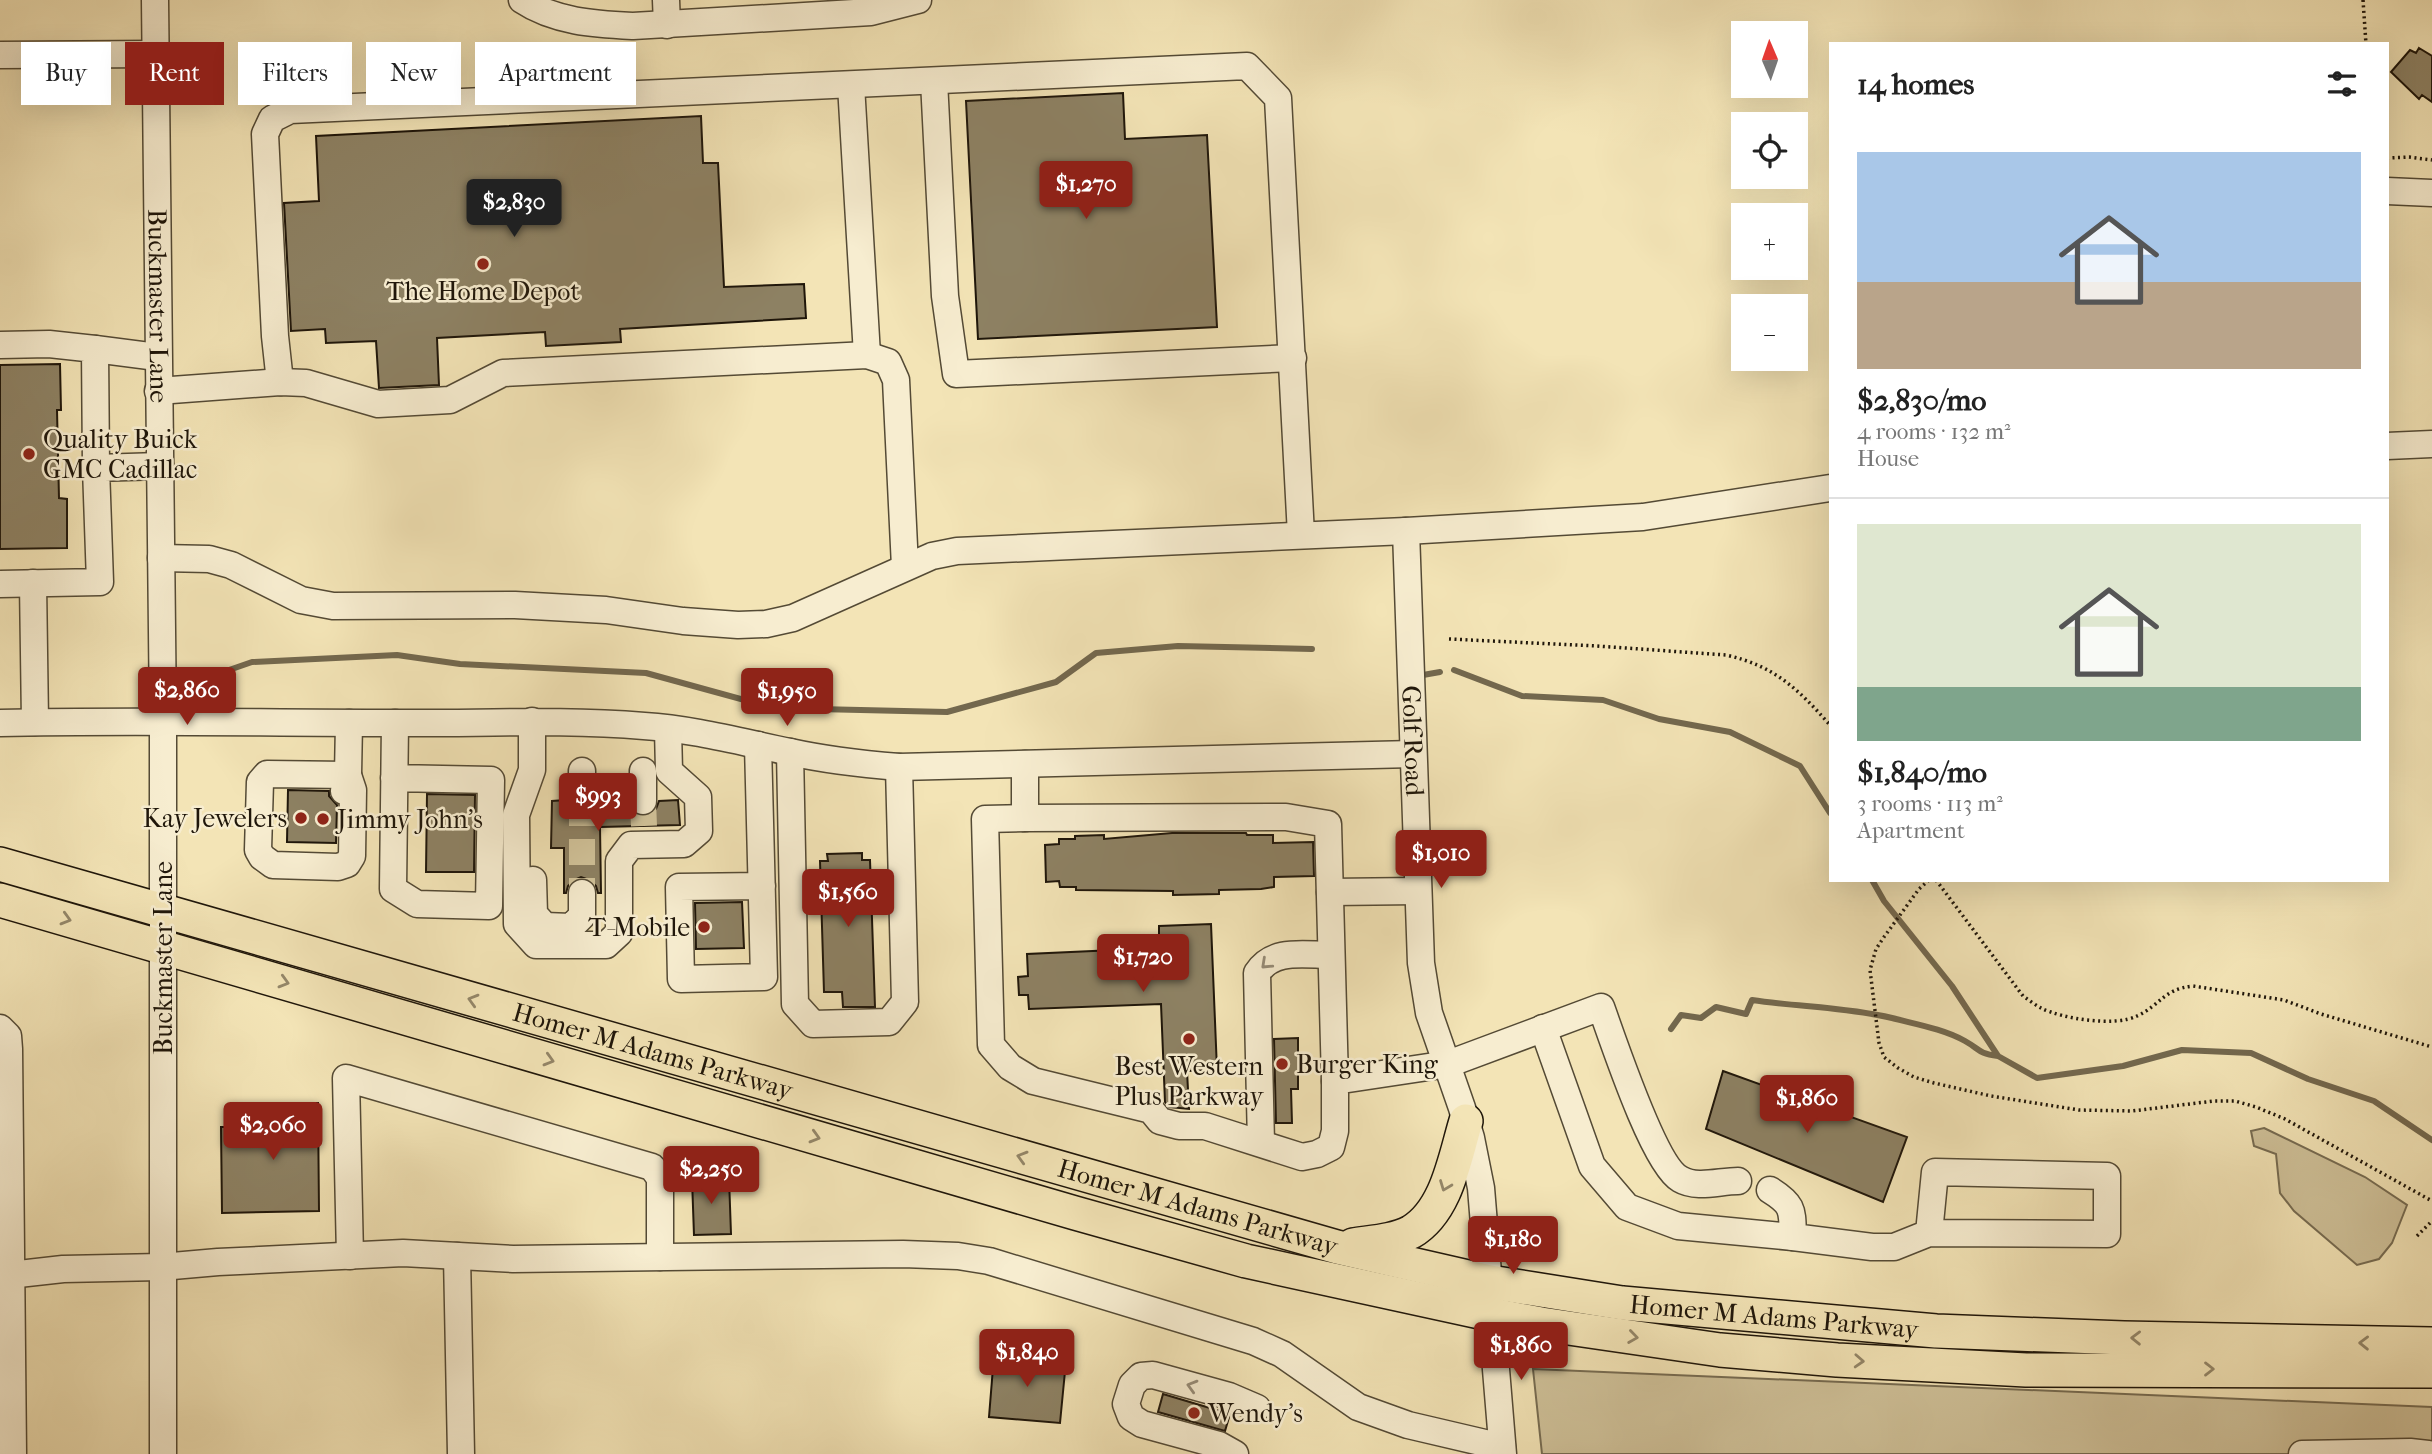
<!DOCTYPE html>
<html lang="en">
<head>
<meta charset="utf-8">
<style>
  :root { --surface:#fff; --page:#f2f2f2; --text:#222; --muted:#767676; --line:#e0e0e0; --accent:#8f2418 }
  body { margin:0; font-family:"IM FELL French Canon",serif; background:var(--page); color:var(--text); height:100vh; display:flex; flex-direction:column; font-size:26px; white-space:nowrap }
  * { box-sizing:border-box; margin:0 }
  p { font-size:23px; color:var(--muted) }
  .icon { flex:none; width:38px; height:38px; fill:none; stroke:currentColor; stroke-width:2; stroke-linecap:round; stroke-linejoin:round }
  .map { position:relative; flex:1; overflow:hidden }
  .sheet { position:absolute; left:1829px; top:42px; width:560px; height:840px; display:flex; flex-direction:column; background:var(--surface); border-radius:0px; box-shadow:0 7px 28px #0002 }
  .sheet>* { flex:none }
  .hud { position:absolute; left:21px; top:42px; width:665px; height:63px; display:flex; gap:14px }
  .needle { width:46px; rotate:358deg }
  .buttons { position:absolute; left:1731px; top:21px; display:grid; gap:14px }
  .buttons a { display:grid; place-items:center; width:77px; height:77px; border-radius:0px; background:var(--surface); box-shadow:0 7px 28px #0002; font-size:35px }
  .price { position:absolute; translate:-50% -60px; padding:0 16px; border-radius:7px; background:var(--accent); color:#fff; font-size:23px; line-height:46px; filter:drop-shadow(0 2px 4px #0008) }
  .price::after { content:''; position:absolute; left:50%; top:42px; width:21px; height:16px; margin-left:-10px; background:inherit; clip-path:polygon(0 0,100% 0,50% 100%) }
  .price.on { background:#222; color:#fff }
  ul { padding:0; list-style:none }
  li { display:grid; align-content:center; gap:14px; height:371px; padding:0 28px }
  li+li { border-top:2px solid var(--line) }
  li span { display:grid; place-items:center; height:217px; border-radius:0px; color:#555 }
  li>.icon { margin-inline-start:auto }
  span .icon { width:126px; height:126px; fill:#fffc; stroke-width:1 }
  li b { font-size:30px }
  h2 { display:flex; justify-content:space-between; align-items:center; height:84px; padding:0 28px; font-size:30px }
  .tag { padding:0 24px; border-radius:0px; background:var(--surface); box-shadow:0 7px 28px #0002; font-size:24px; line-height:63px }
  .tag.on { background:var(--accent); color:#fff }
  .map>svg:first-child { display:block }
</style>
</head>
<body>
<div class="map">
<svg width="2432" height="1454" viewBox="0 0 2432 1454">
  <rect width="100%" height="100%" fill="#f3e4b6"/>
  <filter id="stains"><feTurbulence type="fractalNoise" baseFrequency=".00286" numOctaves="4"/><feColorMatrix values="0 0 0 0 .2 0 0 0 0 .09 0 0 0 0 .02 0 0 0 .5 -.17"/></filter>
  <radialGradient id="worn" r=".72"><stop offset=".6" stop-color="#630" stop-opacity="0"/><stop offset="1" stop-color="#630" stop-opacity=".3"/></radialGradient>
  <!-- green -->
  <path fill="#cfc199" stroke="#776c52" stroke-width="2" d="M2264 1128 2365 1177 2407 1205 2392 1243 2379 1259 2357 1265 2294 1211 2280 1193 2276 1154 2254 1146 2251 1131Z
    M1533 1369 2432 1407V1454H1542Z"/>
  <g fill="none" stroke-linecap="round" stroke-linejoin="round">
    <!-- stream -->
    <path stroke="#73684e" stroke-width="6" d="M1454 670 1522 696 1603 700 1659 719 1730 732 1800 766 1830 813
      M1423 675 1440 672
      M206 678 252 662 397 655 460 664 646 673 774 708 947 712 1056 682 1096 653 1178 646 1312 649
      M1872 880 1884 901 1952 986 1998 1056 2037 1078 2123 1066 2182 1050 2251 1053 2308 1079 2374 1101 2432 1140
      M1671 1029 1681 1015 1701 1018 1716 1007 1746 1014 1752 1000C1798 1007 1846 1007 1892 1018 1915 1024 1944 1029 1965 1041 1981 1050 1977 1053 1998 1056"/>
  </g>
  <!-- building -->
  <path fill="#8d8163" stroke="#1f160a" stroke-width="2" d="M2419 48 2432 56V102L2422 95 2419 99 2391 72 2410 50 2416 53Z
    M1123 93 1125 139 1207 135 1217 327 978 339 966 101Z
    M701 116 703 163H718L724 287 804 284 806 318 620 329 621 342 546 346 545 332 437 338 439 385 379 388 376 341 326 343 325 329 291 331 284 203 319 201 316 136Z
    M60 364 61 410H57L59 498 67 499V548L0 549V365Z
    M288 790 329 791V796L337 805 336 843 287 842Z
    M427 794 475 795 474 872H426Z
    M566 800 569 808 575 814 581 816 590 813 596 807 598 801H627L629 808 635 814 644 817 650 815 656 809 659 801 678 800 680 825 600 827 601 893H598L596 886 590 880 581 877 574 880 568 886 566 893H564V848H551L552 801Z
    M1172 833H1246L1247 835H1273V843L1313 842 1314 876 1274 877V887L1261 889 1219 890V894L1173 895V891L1076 890V887H1060L1059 881 1046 882 1045 845 1059 844V839H1075V836L1104 835V839Z
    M862 853V860H870L875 1007H843L842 992H824L820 861H828L827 854Z
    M742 902 744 948 696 949 695 903Z
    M1211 924 1217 1070 1187 1071 1189 1109 1169 1107 1165 1102 1161 1004 1029 1009 1028 995H1019L1018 977 1028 976 1027 954 1159 948V926Z
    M1298 1038V1089H1291L1292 1123H1276L1274 1039Z
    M1723 1071 1907 1137 1883 1202 1706 1129Z
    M260 1103H318L319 1211 222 1213 221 1127H260Z
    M729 1178 731 1234 694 1235 692 1179Z
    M994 1355 1066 1361 1060 1423 989 1417Z
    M1163 1394 1230 1414 1225 1431 1158 1412Z"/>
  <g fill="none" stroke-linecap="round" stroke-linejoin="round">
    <!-- minor-tunnel -->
    <path stroke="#d3c59c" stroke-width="26" stroke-dasharray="26 13" stroke-linecap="butt" d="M582 800V893
      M643 801 644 826"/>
    <defs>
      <g id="minor">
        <path id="s1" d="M155 0 163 721V1454"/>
        <path d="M522 0C555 22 595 24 633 26L871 12 918 0"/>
        <path d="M666 0 667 25"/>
        <path d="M0 55 155 54"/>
        <path d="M934 81 945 296 956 374 1293 358"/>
        <path d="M851 85 867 355"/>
        <path d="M2387 191 2432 193"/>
        <path d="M0 345 49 344 95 349 96 468"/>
        <path d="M95 349 157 357"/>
        <path d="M280 382 275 336 265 134 272 119 290 110 1247 66 1278 98 1301 535"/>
        <path d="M158 391 280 382 306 383 378 404 450 400 503 373 867 355 888 362 896 380 905 567"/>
        <path d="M2387 446 2432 444"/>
        <path id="s2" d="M1406 531 1421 963 1429 1013 1462 1108 1471 1138 1481 1188 1503 1454"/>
        <path d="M161 558 209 559 231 565 301 600 333 606 515 605 606 610 683 621 738 625 766 624 793 618 932 556 957 551 1406 531 1643 517 1830 488"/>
        <path d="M33 583 35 722"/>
        <path d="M0 584 100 582 96 468 160 466"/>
        <path d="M532 721V770L516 815 517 924 536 945H606L619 933V861L631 845 684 844 699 831 698 797 669 771 668 729"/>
        <path d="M0 723C130 720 260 723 391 723 476 724 560 719 644 726 693 729 741 742 790 752 826 760 862 764 899 767L1413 754"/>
        <path d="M758 745 764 977 681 979 679 887 762 886"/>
        <path d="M790 752 795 1004 813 1024 889 1022 905 1002 899 767"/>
        <path d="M1025 764V818L1286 817 1328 824 1335 1081"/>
        <path d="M582 771V800"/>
        <path d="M643 771V801"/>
        <path d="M267 774 348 775 353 790 352 856 347 864 338 867 273 865 262 857 258 850 260 782Z"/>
        <path d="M394 778 491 780 489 906 417 904 393 889 395 723"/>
        <path d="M344 791 348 775 349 723"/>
        <path d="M1025 818 985 819 991 1045 1010 1067 1033 1081 1151 1110 1160 1121 1179 1126H1205L1302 1157 1317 1154 1331 1147 1335 1131V1081L1448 1064 1601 1007C1613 1040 1654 1165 1680 1179 1697 1189 1719 1181 1738 1181"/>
        <path d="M533 880 534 914 545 926 571 927 582 916V893"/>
        <path d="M1330 892 1418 891"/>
        <path d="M0 1028 8 1036 9 1049 13 1454"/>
        <path d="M1543 1028 1592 1166 1627 1207 1678 1226 1793 1237"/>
        <path d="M1261 1143 1257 973C1273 948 1303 955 1331 955"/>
        <path d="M1770 1190C1794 1205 1792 1210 1793 1237L1872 1247H1894L1929 1233 1935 1172 2107 1176V1234L1929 1233"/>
        <path d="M350 1256 346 1078 652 1167 660 1178V1257"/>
        <path d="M457 1256 461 1454"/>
        <path d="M0 1276 63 1269 161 1267 218 1262 403 1253 513 1259 903 1254 958 1256 989 1261 1253 1341 1282 1354 1358 1407 1408 1425 1502 1447"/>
        <path d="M1235 1454 1219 1445 1142 1424 1131 1417 1126 1404 1132 1385 1141 1376 1153 1375 1229 1396 1257 1408"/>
        <path d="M2302 1454 2410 1452 2428 1454"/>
      </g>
      <g id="major">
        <path id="s3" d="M0 864 1337 1247 1490 1282 1622 1303 1936 1331 2124 1338 2432 1344"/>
        <path d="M0 900 1075 1213 1246 1261 1493 1315 1541 1324 1720 1350 1837 1360 2026 1370 2432 1371"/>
        <path d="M1353 1245C1372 1242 1394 1241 1411 1232 1447 1211 1455 1157 1466 1121"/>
      </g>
    </defs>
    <!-- minor casing -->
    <use href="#minor" stroke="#544a35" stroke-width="29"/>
    <!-- major casing -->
    <use href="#major" stroke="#1f160a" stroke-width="36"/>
    <!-- path -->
    <path stroke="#1f160a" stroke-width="3.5" stroke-dasharray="2 3.5" stroke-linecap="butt" d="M2363 0 2366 44
      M2387 158 2409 157 2432 160
      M1449 639 1597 646 1726 655C1775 666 1798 689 1830 725
      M1929 880 1919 889 1884 937 1876 949 1870 970 1879 1043 1884 1057 1898 1068 1914 1077 1934 1083 1991 1096 2079 1110 2132 1111 2214 1101H2235L2256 1107 2285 1119 2432 1201
      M1936 880 2023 996C2029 1000 2035 1005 2041 1008 2063 1019 2115 1027 2137 1016 2161 1005 2163 989 2193 986L2284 1000 2321 1014 2432 1047
      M2417 1236 2432 1221"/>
    <!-- minor -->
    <use href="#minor" stroke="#f7edd0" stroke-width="26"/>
    <!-- major -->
    <use href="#major" stroke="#f3e4b6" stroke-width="33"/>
  </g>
  <!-- one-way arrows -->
  <defs><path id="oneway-chevron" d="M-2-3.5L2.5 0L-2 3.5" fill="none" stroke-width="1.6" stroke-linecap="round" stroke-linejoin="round" transform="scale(1.75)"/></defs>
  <g stroke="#948769">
    <use href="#oneway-chevron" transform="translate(66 919) rotate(16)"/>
    <use href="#oneway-chevron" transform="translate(284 982) rotate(16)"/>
    <use href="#oneway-chevron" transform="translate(473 1000) rotate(-164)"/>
    <use href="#oneway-chevron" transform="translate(549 1060) rotate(16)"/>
    <use href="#oneway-chevron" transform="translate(815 1137) rotate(16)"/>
    <use href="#oneway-chevron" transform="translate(1022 1157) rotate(-164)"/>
    <use href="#oneway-chevron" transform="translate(1445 1186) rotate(111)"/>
    <use href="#oneway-chevron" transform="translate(1633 1337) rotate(8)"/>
    <use href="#oneway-chevron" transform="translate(2136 1338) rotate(-179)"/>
    <use href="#oneway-chevron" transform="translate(2364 1343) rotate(-179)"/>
    <use href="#oneway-chevron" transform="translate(1859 1361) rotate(3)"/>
    <use href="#oneway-chevron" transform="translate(2209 1369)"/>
  </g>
  <g stroke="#968c77">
    <use href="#oneway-chevron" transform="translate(1266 964) rotate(137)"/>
    <use href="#oneway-chevron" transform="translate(1192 1386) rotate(-164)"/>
  </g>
  <!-- markers -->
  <g fill="#8f2418" stroke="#f7edd0" stroke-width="2.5">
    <circle cx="483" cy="264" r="7"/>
    <circle cx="29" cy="454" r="7"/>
    <circle cx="301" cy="818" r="7"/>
    <circle cx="323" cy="819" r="7"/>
    <circle cx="704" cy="927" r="7"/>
    <circle cx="1189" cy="1039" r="7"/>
    <circle cx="1282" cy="1064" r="7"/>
    <circle cx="1194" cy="1413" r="7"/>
  </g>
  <g text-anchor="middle" stroke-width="5" stroke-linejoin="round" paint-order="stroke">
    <!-- poi labels -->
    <g font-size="26" fill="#1f160a" stroke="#f7edd0" text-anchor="start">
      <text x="483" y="300" text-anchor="middle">The Home Depot</text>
      <text x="43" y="448">Quality Buick<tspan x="43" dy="30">GMC Cadillac</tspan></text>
      <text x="287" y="827" text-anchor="end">Kay Jewelers</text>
      <text x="337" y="828">Jimmy John's</text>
      <text x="690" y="936" text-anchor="end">T-Mobile</text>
      <text x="1296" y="1073">Burger King</text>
      <text x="1189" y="1075" text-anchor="middle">Best Western<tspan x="1189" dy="30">Plus Parkway</tspan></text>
      <text x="1208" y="1422">Wendy's</text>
    </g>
    <!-- street labels -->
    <g font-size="26" fill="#1f160a" stroke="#f7edd0">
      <text dy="9" stroke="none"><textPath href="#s1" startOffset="306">Buckmaster Lane</textPath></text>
      <text dy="9" stroke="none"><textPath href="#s2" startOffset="210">Golf Road</textPath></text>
      <text transform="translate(163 958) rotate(-90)" y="9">Buckmaster Lane</text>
      <text dy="9" stroke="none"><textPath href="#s3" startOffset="679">Homer M Adams Parkway</textPath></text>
      <text dy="9" stroke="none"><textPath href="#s3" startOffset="1246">Homer M Adams Parkway</textPath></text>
      <text dy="9" stroke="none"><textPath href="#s3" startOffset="1834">Homer M Adams Parkway</textPath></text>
    </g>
  </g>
  <rect width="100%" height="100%" filter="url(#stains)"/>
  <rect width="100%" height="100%" fill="url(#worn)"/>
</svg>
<div class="buttons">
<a><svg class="needle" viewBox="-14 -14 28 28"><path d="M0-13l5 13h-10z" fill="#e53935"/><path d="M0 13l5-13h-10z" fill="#767676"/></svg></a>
<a><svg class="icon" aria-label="locate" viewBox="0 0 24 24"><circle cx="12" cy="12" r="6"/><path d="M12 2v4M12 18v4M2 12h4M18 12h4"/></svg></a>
<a>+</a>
<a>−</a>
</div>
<b class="price" style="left:1086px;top:221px">$1,270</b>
<b class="price on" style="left:514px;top:239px">$2,830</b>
<b class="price" style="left:187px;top:727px">$2,860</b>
<b class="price" style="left:787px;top:728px">$1,950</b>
<b class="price" style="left:598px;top:833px">$993</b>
<b class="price" style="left:1441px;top:890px">$1,010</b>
<b class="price" style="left:848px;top:929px">$1,560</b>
<b class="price" style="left:1143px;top:994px">$1,720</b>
<b class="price" style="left:1807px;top:1135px">$1,860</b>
<b class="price" style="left:273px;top:1162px">$2,060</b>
<b class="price" style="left:711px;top:1206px">$2,250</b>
<b class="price" style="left:1513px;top:1276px">$1,180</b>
<b class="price" style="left:1521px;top:1382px">$1,860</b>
<b class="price" style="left:1027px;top:1389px">$1,840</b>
<div class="hud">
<a class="tag">Buy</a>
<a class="tag on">Rent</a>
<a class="tag">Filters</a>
<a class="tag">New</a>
<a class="tag">Apartment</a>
</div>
<section class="sheet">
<h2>14 homes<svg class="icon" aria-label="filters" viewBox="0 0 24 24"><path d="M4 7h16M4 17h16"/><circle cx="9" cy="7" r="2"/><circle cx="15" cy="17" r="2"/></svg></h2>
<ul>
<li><span style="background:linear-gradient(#a9c7e8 60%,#b9a48a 0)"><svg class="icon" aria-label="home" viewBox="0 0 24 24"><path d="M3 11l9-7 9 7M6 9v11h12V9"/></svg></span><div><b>$2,830/mo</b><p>4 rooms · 132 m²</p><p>House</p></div></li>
<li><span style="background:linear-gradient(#dfe7d0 75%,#7fa58c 0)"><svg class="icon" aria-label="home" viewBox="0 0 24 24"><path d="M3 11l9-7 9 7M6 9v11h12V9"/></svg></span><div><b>$1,840/mo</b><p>3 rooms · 113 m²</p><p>Apartment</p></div></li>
</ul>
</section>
</div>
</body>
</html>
